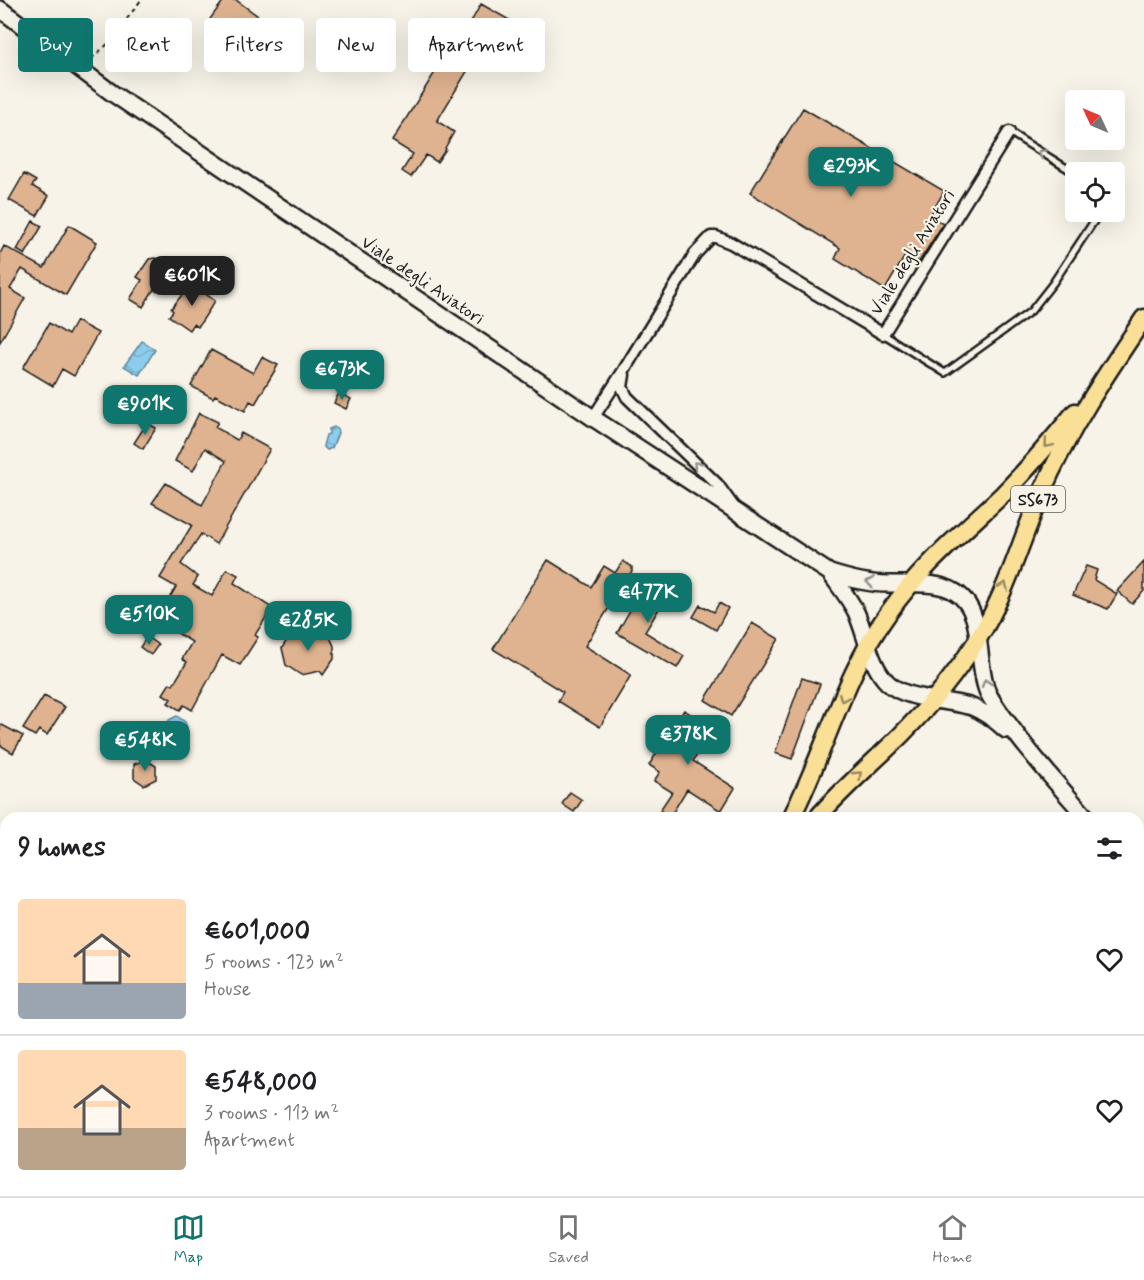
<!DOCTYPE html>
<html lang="en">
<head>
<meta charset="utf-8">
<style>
  :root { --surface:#fff; --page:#f6f6f6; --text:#202124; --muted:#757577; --line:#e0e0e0; --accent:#0f766e }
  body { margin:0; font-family:Mynerve,sans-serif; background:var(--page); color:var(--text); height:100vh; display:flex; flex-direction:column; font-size:22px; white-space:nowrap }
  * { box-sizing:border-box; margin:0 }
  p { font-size:20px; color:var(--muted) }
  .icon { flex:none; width:33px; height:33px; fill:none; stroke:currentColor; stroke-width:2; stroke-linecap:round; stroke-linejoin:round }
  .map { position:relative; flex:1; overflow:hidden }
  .panel { position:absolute; left:0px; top:812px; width:1144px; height:386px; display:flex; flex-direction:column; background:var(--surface); border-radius:18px 18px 0 0; box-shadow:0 6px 24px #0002 }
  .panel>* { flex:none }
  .guide { position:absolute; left:18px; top:18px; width:600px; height:54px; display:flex; gap:12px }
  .needle { width:39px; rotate:314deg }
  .buttons { position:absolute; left:1065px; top:90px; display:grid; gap:12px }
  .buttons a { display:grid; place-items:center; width:60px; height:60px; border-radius:6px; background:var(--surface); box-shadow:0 6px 24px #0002; font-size:30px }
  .price { position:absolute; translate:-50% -51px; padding:0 14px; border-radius:12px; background:var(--accent); color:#fff; font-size:20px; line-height:39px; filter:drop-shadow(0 2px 3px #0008) }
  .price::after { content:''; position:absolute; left:50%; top:36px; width:18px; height:14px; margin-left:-9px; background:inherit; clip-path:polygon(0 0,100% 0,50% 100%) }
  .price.on { background:#222; color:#fff }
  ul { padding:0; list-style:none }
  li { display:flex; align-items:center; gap:18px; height:150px; padding:0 18px }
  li+li { border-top:2px solid var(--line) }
  li span { display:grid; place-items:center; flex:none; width:168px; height:120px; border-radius:6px; color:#555 }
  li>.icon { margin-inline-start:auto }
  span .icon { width:72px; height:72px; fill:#fffc; stroke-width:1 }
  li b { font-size:26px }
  h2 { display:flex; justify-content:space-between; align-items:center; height:72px; padding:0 18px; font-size:26px }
  .pill { padding:0 21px; border-radius:6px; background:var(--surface); box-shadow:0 6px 24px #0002; font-size:21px; line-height:54px }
  .pill.on { background:var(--accent); color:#fff }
  .dock { display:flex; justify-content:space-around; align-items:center; height:84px; border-top:2px solid var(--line); background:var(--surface); font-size:16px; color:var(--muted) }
  .dock a { display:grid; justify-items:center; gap:3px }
  .dock .on { color:var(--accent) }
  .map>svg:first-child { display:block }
</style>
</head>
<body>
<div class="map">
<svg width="1144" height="1196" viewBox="0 0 1144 1196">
  <defs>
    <pattern id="water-waves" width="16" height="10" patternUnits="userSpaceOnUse" patternTransform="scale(1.5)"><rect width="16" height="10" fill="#8ccded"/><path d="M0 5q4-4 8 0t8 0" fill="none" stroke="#78afcb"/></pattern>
  </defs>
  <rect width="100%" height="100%" fill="#f7f3e8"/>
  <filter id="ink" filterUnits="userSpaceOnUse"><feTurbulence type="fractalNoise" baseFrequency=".0167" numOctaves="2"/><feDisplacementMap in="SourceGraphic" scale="12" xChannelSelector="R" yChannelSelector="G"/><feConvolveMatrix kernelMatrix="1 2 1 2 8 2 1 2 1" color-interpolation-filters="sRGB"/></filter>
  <g filter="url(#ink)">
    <!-- water -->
    <path fill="url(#water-waves)" stroke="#5f8699" stroke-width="1.5" d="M142 341 155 350 139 375 124 366Z
      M334 427 337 429 338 433 332 448 327 450 323 446 326 435 329 434V429Z
      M177 716 185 722 187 727 179 737 180 742 178 743 172 742V734L166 733 165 729 169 720Z"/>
    <!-- building -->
    <path fill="#dfb390" stroke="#1c1c1c" stroke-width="1.5" d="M224 0H236L262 19 243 44 210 19Z
      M481 4 520 26 508 46 489 35 437 121 454 132 445 148 446 149 437 162 426 155 411 177 402 171 413 154 392 141 447 53 452 56Z
      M170 25 182 32 174 45 162 37Z
      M803 108 944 191 930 216 943 224 919 262 906 254 885 290 835 259 840 248 750 193Z
      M24 174 36 181 32 186 49 196 37 216 9 200Z
      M33 221 42 226 25 255 17 250Z
      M69 225 97 242 66 295 22 269 10 289 25 298 0 342V254L4 246 44 268Z
      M155 258 163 263 167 266 166 268 170 271 156 291 154 289 143 307 130 299 142 280 137 277 149 259Z
      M191 283 215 301 198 327 193 324 189 330 169 316 173 311 171 309Z
      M76 321 98 333 74 376 62 369 53 386 23 368 49 323 68 335Z
      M211 350 253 373 262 357 278 365 255 404 250 401 245 411 215 395 213 398 191 386Z
      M339 393 351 399 346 409 334 403Z
      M199 413 218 422 215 427 237 440 241 433 270 449 216 544 201 534 181 564 198 577 193 585 212 596 227 569 238 575 234 583 272 608 255 635 258 637 240 665 222 655 192 710 184 705 180 710 168 703 171 699 163 694 170 683 173 685 187 662 182 659 192 642 156 620 176 587 160 578 192 525 152 503 166 483 202 505 226 461 205 448 193 471 175 461Z
      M147 423 156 428 143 449 134 443Z
      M548 560 591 587 604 566 615 573 623 561 632 567V571L585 646 631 675 600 727 558 701 563 692 493 649Z
      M1144 562V591L1132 604 1117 591Z
      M1086 566 1097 570 1094 580 1117 594 1108 609 1073 595Z
      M648 579 669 592 645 632 684 656 677 668 617 633Z
      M719 603 728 608 716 630 693 617 700 605 714 612Z
      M752 623 779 639 731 716 705 700Z
      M309 629 323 638 329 635 334 646V659L323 675 320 671 301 675 286 665 282 648 291 633Z
      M147 637 158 645 151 655 140 647Z
      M802 678 820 684 792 759 775 753Z
      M44 696 65 707 47 735 39 730 35 736 23 729Z
      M684 710 714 729 693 761 735 788 721 811 687 789 670 817 660 810 672 792 654 781 660 772 649 765Z
      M0 724 23 736 13 753 0 745Z
      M146 760 156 766V779L144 785 134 778V764Z
      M570 792 582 800 574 812 562 804Z"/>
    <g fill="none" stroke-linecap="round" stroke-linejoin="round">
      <defs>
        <path id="service" d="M1009 132 1076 174
          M883 334 945 373 1031 311 1053 283 1100 212"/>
        <path id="minor" d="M624 375 622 387 627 397 717 484 735 509
          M593 418 624 370 695 254 711 237H716L731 243 883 334 1009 132"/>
        <path id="secondary" d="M0 9 112 93 593 418 830 573C849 579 869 584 888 584 910 585 936 580 955 592 986 610 975 663 988 693 994 705 1003 716 1011 727 1034 759 1061 788 1087 818
          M830 573C839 586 849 598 856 612 866 634 870 666 888 683 907 701 948 699 972 707 985 712 996 721 1006 730
          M1138 877 1144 883"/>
        <path id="primary" d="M791 818C826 750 844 674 889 612 921 567 963 532 1003 494 1029 468 1052 440 1075 412
          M817 818C843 788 873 763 901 735 930 706 956 674 978 639 1006 595 1020 542 1041 494 1068 431 1106 374 1144 318
          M545 1196 549 1191"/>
      </defs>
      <!-- service casing -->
      <use href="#service" stroke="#1c1c1c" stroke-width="10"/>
      <!-- minor casing -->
      <use href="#minor" stroke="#1c1c1c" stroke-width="15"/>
      <!-- secondary casing -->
      <use href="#secondary" stroke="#1c1c1c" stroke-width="20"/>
      <!-- primary casing -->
      <use href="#primary" stroke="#1c1c1c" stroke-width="21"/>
      <!-- path -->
      <path stroke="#1c1c1c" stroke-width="2" stroke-dasharray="4.5 4.5" stroke-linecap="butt" d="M91 59 109 43 141 0"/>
      <!-- service -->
      <use href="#service" stroke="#f7f3e8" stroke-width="5"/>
      <!-- minor -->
      <use href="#minor" stroke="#f7f3e8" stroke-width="10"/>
      <!-- secondary -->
      <use href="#secondary" stroke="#f7f3e8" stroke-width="15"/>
      <!-- primary -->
      <use href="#primary" stroke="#fadf96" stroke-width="16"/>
    </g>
    <!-- one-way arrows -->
    <defs><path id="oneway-chevron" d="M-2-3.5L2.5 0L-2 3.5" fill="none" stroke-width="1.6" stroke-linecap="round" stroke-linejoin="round" transform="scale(1.5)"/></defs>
    <g stroke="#94928c">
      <use href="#oneway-chevron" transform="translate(1042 153) rotate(-148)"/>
      <use href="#oneway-chevron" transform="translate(697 465) rotate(-135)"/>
      <use href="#oneway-chevron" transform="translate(870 582) rotate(-172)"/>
      <use href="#oneway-chevron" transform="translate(986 683) rotate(-107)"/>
    </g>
    <g stroke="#96875f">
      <use href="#oneway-chevron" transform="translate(1048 444) rotate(130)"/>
      <use href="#oneway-chevron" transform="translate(1004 586) rotate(-68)"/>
      <use href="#oneway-chevron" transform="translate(843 698) rotate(112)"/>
      <use href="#oneway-chevron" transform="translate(858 775) rotate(-44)"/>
    </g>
  </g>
  <g text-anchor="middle" stroke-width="4.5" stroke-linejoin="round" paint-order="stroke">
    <!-- shield labels -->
    <rect fill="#f7f3e8" stroke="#5e5c59" stroke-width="1.5" x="1011" y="486" width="54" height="26" rx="4.5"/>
    <g font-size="16" font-weight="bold" fill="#1c1c1c">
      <text x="1038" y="505">SS673</text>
    </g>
    <!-- street labels -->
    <g font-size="18" fill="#1c1c1c" stroke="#f7f3e8">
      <text transform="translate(912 252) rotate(-58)" y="6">Viale degli Aviatori</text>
      <text transform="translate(423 280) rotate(34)" y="6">Viale degli Aviatori</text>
    </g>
  </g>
</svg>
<div class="buttons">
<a><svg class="needle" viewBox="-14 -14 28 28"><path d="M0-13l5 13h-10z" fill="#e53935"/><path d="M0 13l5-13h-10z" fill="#757577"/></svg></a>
<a><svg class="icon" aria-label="locate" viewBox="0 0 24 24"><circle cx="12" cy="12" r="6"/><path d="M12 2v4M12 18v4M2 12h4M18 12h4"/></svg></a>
</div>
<b class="price" style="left:851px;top:198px">€293K</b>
<b class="price on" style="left:192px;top:307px">€601K</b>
<b class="price" style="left:342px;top:401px">€673K</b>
<b class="price" style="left:145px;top:436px">€901K</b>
<b class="price" style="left:648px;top:624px">€477K</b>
<b class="price" style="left:149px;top:646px">€510K</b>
<b class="price" style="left:308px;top:652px">€285K</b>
<b class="price" style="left:688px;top:766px">€378K</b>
<b class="price" style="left:145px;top:772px">€548K</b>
<div class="guide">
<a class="pill on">Buy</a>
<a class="pill">Rent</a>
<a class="pill">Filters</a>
<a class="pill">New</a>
<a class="pill">Apartment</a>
</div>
<section class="panel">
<h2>9 homes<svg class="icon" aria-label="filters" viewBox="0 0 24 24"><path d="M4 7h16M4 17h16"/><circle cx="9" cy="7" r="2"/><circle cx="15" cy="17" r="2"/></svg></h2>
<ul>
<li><span style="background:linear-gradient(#ffd9b3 70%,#9aa5b1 0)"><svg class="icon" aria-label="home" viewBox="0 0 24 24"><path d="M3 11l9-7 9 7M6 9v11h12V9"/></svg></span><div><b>€601,000</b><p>5 rooms · 123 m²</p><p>House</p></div><svg class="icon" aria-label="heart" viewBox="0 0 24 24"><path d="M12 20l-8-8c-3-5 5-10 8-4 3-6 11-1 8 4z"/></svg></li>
<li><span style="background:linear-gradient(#ffd9b3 65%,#b9a48a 0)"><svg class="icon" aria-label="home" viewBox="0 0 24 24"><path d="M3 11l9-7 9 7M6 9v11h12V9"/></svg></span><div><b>€548,000</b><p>3 rooms · 113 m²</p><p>Apartment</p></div><svg class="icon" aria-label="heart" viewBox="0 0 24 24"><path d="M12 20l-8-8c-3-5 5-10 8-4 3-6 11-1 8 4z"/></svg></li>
</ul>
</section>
</div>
<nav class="dock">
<a class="on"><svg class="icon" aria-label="map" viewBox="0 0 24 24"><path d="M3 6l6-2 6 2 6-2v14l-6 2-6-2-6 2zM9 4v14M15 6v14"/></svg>Map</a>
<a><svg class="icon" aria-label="saved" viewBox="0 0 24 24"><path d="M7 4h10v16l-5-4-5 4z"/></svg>Saved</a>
<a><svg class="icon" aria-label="home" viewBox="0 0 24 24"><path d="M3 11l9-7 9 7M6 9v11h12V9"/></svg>Home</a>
</nav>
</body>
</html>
